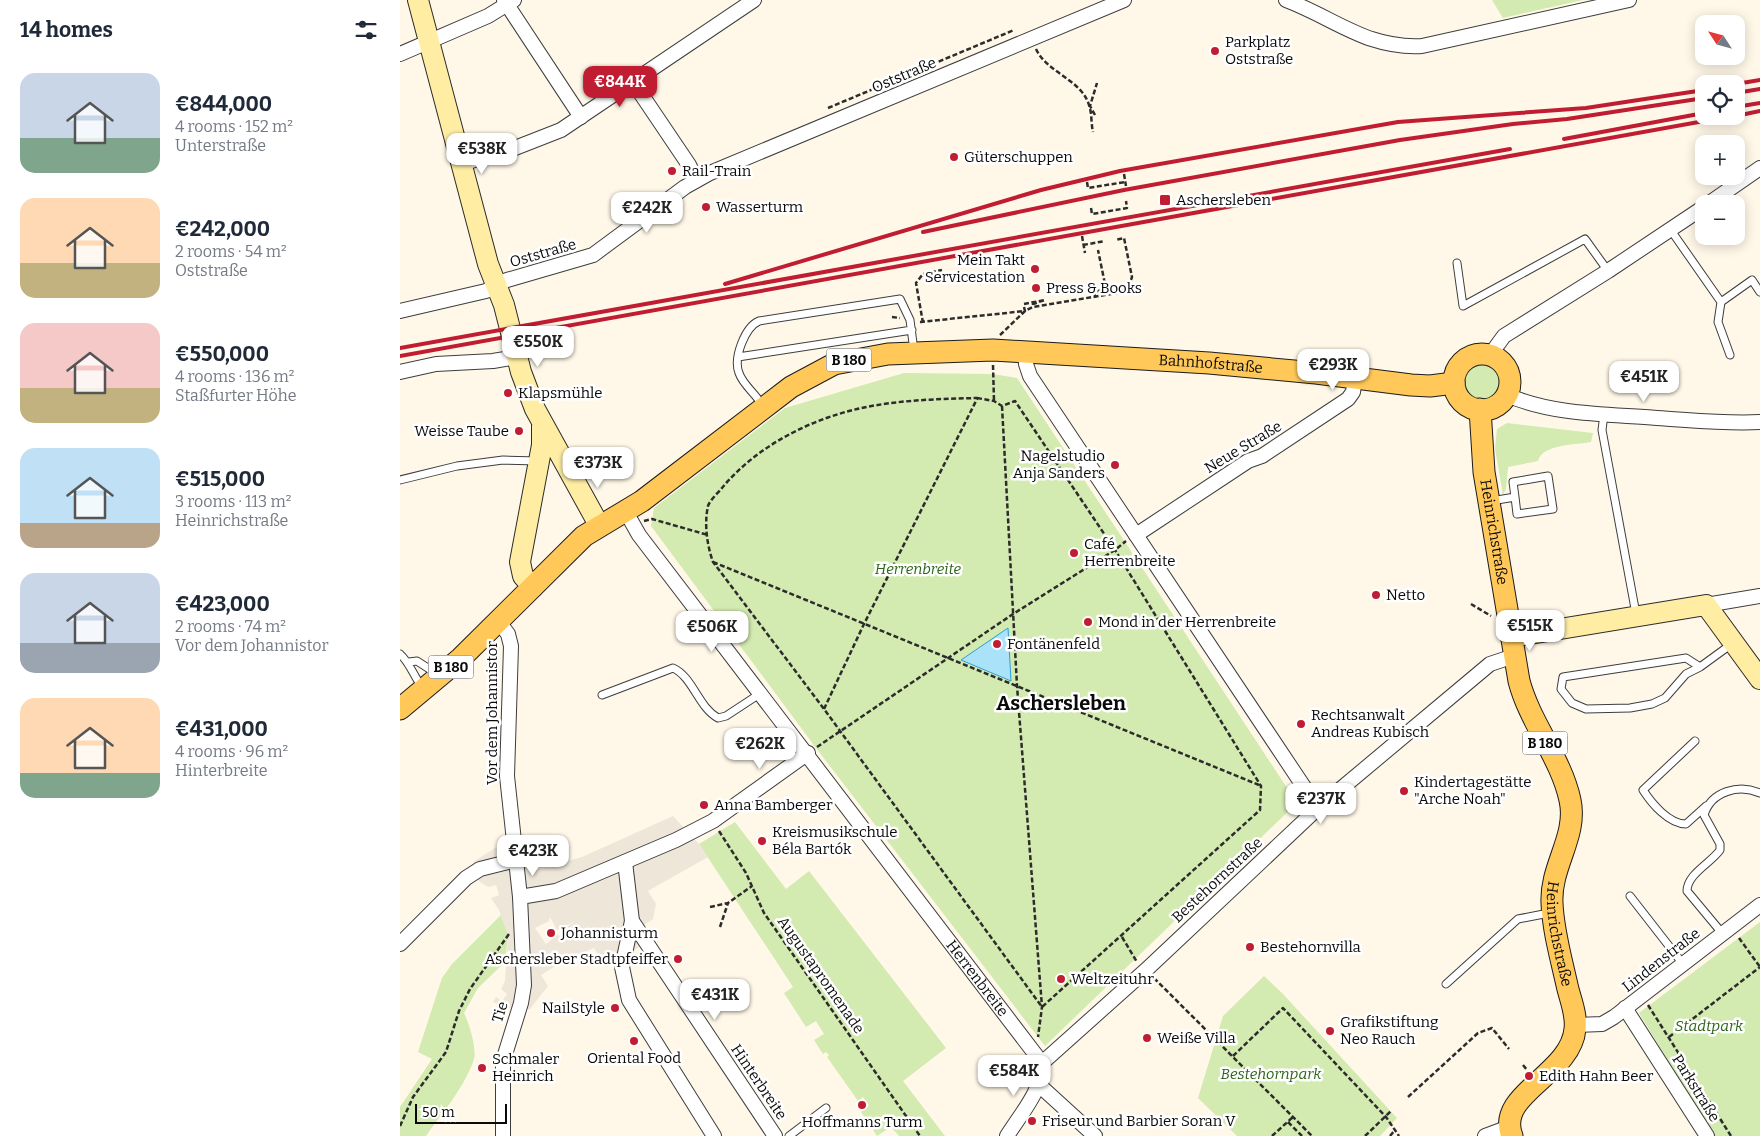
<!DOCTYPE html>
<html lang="en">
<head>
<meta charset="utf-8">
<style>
  :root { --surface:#fff; --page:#f6f6f7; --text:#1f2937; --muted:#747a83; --accent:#c01d32 }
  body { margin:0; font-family:Bitter,serif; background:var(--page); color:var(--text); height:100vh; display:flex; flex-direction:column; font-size:19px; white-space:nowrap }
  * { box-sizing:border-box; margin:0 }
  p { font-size:16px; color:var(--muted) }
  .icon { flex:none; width:28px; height:28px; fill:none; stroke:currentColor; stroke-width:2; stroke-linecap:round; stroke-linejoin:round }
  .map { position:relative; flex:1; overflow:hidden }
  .sheet { display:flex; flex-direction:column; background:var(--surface); width:400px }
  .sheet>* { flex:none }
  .needle { width:32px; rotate:306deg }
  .fabs { position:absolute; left:1295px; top:15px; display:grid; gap:10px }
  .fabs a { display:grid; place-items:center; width:50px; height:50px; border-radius:10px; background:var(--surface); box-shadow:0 2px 12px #0003; font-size:25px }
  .scale { position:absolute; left:15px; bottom:12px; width:92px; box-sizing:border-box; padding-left:5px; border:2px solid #0a0a0a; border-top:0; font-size:14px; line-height:18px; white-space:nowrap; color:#0a0a0a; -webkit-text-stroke:4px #fff; paint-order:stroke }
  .price { position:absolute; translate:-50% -42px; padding:0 11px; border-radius:10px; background:#fff; color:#222; font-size:16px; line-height:32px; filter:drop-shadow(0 1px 2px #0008) }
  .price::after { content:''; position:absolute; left:50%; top:30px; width:15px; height:11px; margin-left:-8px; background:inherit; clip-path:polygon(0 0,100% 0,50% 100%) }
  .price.active { background:var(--accent); color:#fff }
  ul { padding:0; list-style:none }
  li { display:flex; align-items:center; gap:15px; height:125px; padding:0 20px }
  li span { display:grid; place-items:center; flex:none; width:140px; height:100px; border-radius:15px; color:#555 }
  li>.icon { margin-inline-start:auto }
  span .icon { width:60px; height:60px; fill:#fffc; stroke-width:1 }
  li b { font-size:21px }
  h2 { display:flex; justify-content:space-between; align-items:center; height:60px; padding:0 20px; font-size:21px }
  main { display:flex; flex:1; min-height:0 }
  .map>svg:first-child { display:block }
</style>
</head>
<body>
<main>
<section class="sheet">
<h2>14 homes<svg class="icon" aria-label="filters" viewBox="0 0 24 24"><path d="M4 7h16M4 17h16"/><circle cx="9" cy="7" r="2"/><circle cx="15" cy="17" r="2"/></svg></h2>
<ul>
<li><span style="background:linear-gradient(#c9d6e8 65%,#7fa58c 0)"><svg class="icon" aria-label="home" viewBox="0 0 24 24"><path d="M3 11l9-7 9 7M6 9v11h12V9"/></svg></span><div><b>€844,000</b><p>4 rooms · 152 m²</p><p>Unterstraße</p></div></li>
<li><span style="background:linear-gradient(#ffd9b3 65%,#c2b280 0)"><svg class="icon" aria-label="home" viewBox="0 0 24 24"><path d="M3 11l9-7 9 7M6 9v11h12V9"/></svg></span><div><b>€242,000</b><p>2 rooms · 54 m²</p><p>Oststraße</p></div></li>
<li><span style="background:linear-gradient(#f6c9c9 65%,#c2b280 0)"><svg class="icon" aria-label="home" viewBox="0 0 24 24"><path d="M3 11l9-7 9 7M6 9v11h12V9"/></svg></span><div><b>€550,000</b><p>4 rooms · 136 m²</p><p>Staßfurter Höhe</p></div></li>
<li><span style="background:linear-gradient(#bfe0f5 75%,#b9a48a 0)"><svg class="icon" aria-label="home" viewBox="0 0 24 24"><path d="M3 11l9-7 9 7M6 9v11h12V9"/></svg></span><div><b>€515,000</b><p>3 rooms · 113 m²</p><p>Heinrichstraße</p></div></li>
<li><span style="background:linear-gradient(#c9d6e8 70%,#9aa5b1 0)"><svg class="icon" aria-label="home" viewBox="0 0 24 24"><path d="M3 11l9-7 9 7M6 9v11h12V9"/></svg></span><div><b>€423,000</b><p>2 rooms · 74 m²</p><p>Vor dem Johannistor</p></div></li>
<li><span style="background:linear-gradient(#ffd9b3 75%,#7fa58c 0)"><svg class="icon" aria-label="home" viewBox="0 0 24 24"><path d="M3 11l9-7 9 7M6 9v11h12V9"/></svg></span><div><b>€431,000</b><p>4 rooms · 96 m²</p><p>Hinterbreite</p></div></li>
</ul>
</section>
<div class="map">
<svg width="1360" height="1136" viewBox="0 0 1360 1136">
  <rect width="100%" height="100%" fill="#fff8e8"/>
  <!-- green -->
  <path fill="#d3eab0" d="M1092 0H1183L1103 18Z
    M1063 382a19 19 0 1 1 38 0a19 19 0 1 1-38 0Z
    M504 373 593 374 617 378 897 803 645 1046 416 748 251 526 254 508 385 408Z
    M1107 423 1193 433 1191 442C1176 445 1142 444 1138 461L1108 467 1106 489 1103 495 1095 448 1097 429Z
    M335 822 386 889 409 871 546 1048 503 1081 545 1136H499L491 1127 477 1136 461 1112 469 1105 463 1097 458 1101 427 1057 429 1055 426 1052 423 1054 414 1040 424 1034 416 1021 406 1027 384 993 393 987 299 844Z
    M101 915 108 935 105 962 78 988 64 1013C69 1023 77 1049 74 1059 65 1087 42 1113 26 1136H0V1107L32 1059 18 1052 42 978 52 964Z
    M1360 922V1136H1314L1239 1013Z
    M864 976 882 993 997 1118 980 1136H837L798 1098 823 1016Z"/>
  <!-- plaza -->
  <path fill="#eee6d8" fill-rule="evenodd" d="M273 816 299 844 308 857 248 891 256 904 253 919 244 925 253 939 206 967 194 948 165 960 141 975 148 986 130 1009H112L93 1002 96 997 102 1001 107 994 101 989 105 981 108 935 99 910 91 898 99 895 96 885 88 887 76 879 73 862 95 848 130 839 134 868 136 870 182 857ZM150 917 157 930 176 921 163 929 161 936 157 935 146 944 135 928 149 921Z"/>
  <!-- water -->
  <path fill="#a9e2f9" stroke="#2d9fd4" d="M608 628 611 681 561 660Z"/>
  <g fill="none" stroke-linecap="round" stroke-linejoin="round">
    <defs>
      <path id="lane" d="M1270 229 1321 302 1352 280 1360 292
        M1057 263 1063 306 1185 239 1208 271
        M1321 302 1318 322 1330 355
        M338 357 512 330
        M362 405C356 394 343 385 339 373 333 358 345 327 359 321L500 299 510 320 514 351
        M1204 414 1202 430 1236 614
        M0 480 57 466 103 460 138 461
        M1091 501 1115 497 1117 514 1153 509 1148 476 1113 482 1115 497
        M0 654C10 663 13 675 22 687
        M9 662 17 661 37 674
        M1300 667 1286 658 1163 677 1161 689 1172 703 1186 709 1230 708 1252 704 1265 698 1286 674 1300 667 1333 643
        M202 695 273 668C293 677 298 707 318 718L326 716 361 693
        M1295 741 1243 790C1252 804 1269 824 1286 824L1306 806
        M1230 896 1283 964
        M1322 933 1287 891C1287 874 1311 863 1320 850V844L1304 815C1311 791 1339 784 1360 793
        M1046 984 1118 919 1149 913
        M389 1136 426 1108"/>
      <g id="street">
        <path d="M104 0 181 117"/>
        <path d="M886 0C936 19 967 49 1022 46L1229 0"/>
        <path d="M0 54 88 16 114 0"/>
        <path d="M233 82 289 165 296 180"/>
        <path d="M61 164 115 148 161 130 354 0"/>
        <path d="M1308 204 1360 168"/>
        <path d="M0 311 86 291 107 280 193 255 285 187 310 173 724 0"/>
        <path d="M625 351 626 364 630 376 918 808"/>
        <path d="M1090 355 1104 336 1208 271 1304 207"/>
        <path d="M0 372 36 364 93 361 117 357"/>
        <path d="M1107 395C1153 415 1207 414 1257 418 1291 420 1326 424 1360 422"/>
        <path id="s1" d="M226 512 239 535 642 1063"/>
        <path d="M736 535 848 461 862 456 948 399 953 392 955 378"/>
        <path d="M1306 605 1360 596"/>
        <path d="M99 622 108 634 111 646 107 776 120 897 124 985 121 1003 103 1061V1136"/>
        <path d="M225 862 232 921 375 1136"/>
        <path d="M120 897 156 891 276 840 313 821 408 753"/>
        <path d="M232 921 222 967 229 1000 314 1136"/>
        <path d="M0 944 66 878 80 869 116 860"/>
        <path d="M1225 1008 1307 1136"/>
        <path d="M1176 1025 1202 1024 1214 1017 1360 905"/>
        <path d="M642 1063 746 970 918 808 1090 664 1114 656"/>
        <path d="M638 1084 695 1136"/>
        <path d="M607 1136C620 1115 644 1088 642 1063"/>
        <path d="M1085 1136 1109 1127"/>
      </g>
      <path id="secondary" d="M18 0 88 264 104 305 121 372 135 409 199 525
        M133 587 123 576 120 562 142 445V426
        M1111 637 1306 605 1360 679"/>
      <g id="primary">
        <circle cx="1082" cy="382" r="28"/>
        <path id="s2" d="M1080 409 1084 472 1119 681C1130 723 1161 758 1170 800 1178 836 1150 866 1152 903 1153 930 1161 958 1167 985 1170 999 1177 1014 1175 1029 1171 1075 1095 1094 1112 1136"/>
        <path id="s3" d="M0 709 61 658 184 536 242 501 391 387 434 364 488 354 593 350 809 363 916 373 1011 385 1030 386 1054 383"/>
      </g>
    </defs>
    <!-- lane casing -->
    <use href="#lane" stroke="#3d3d3d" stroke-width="9"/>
    <!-- street casing -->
    <use href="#street" stroke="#3d3d3d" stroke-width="16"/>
    <!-- secondary casing -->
    <use href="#secondary" stroke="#2c2c2c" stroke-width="22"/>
    <!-- primary casing -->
    <use href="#primary" stroke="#1b1b1b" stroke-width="23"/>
    <!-- path -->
    <path stroke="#2c2c2c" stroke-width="2.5" stroke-dasharray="5 2.5" stroke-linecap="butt" d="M636 49C647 73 681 79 689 105 692 113 691 124 693 132
      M428 108 614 30
      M695 115 690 106 697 83
      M724 174 726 186
      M687 182 688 188 725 182
      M691 208 692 214 727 208 726 201
      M682 236 685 253
      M683 245 705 241
      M695 296 694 292 706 289 698 250
      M624 304 645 300 633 304V307
      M492 317 500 318
      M520 322 625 311 624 307
      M523 323 516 283 523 274 542 270
      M600 335 625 311 633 307 723 292 728 289 732 277 724 238 715 240
      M593 365 594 401
      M577 398 594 401 602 406 615 401 715 550 861 786 860 810 642 1007 424 709 313 562C307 545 304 524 308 506 310 500 318 493 322 488 355 448 406 421 457 409 496 400 537 399 577 398Z
      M602 406 617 686 642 1007 638 1037
      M244 521 252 519 308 535
      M313 562 859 785
      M1071 604 1091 616
      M424 709 464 624 577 399
      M417 747 613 614 715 550 726 541
      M319 831 346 873 364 913 520 1136
      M310 907 328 903 352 886
      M320 927 328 903
      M722 937 737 962
      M1339 938 1360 967
      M754 978 912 1136
      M1248 1005 1331 1136
      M1269 1037 1360 967
      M833 1056 883 1008 986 1117 999 1136
      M1123 1065 1127 1070
      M1008 1097 1078 1033 1092 1028 1109 1049
      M888 1122 902 1136
      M0 1126 13 1097 46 1052 59 1011 70 989 109 934
      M872 1136 893 1117
      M965 1136 991 1111
      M990 1136 995 1130"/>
    <!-- lane -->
    <use href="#lane" stroke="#fff" stroke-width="7"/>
    <!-- street -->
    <use href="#street" stroke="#fff" stroke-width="14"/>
    <!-- secondary -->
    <use href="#secondary" stroke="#ffeda3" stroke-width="20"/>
    <!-- primary -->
    <use href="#primary" stroke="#ffc858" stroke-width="21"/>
    <!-- rail -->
    <path stroke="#c01d32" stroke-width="4" d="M1336 84 1360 80
      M1336 93 1360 89
      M1336 107 1360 103
      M1336 116 1360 111
      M1164 139 1304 113
      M523 232 724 190 1000 140 1113 124 1167 119 1304 98
      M325 284 641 190 720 171 998 122 1186 108 1304 90
      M0 348 1110 149
      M0 356 1332 116"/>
  </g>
  <!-- markers -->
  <g fill="#c01d32" stroke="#fff" stroke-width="2">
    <circle cx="815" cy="51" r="5"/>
    <circle cx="554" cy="157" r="5"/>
    <circle cx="272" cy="171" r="5"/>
    <rect x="759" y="194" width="12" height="12" rx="2.5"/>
    <circle cx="306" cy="207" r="5"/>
    <circle cx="635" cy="269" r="5"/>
    <circle cx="636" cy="288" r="5"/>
    <circle cx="108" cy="393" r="5"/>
    <circle cx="119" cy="431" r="5"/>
    <circle cx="715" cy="465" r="5"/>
    <circle cx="674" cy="553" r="5"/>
    <circle cx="976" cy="595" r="5"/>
    <circle cx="688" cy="622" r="5"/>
    <circle cx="597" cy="644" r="5"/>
    <circle cx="901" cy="724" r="5"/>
    <circle cx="1004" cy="791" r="5"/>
    <circle cx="304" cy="805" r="5"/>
    <circle cx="362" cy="841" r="5"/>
    <circle cx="151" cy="933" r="5"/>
    <circle cx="850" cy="947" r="5"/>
    <circle cx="278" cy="959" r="5"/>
    <circle cx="661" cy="979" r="5"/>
    <circle cx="215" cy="1008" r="5"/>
    <circle cx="930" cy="1031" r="5"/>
    <circle cx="747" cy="1038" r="5"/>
    <circle cx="234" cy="1041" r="5"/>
    <circle cx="82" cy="1068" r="5"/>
    <circle cx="1129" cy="1076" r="5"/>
    <circle cx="462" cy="1105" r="5"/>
    <circle cx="632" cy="1121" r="5"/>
  </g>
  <g text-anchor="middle" stroke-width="5" stroke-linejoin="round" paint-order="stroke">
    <!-- shield labels -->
    <g fill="#fff" stroke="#545454" stroke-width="1">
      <rect x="426.5" y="348.5" width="45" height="23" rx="4"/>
      <rect x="28.5" y="655.5" width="45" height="23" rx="4"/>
      <rect x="1122.5" y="731.5" width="45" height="23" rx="4"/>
    </g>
    <g font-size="14" font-weight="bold" fill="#0a0a0a">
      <text x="449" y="365">B 180</text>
      <text x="51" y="672">B 180</text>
      <text x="1145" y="748">B 180</text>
    </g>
    <!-- poi labels -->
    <g font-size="15" fill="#0a0a0a" stroke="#fff" text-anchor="start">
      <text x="825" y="47">Parkplatz<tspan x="825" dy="17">Oststraße</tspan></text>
      <text x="564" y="162">Güterschuppen</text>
      <text x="282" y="176">Rail-Train</text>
      <text x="776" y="205">Aschersleben</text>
      <text x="316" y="212">Wasserturm</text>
      <text x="625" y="265" text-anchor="end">Mein Takt<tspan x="625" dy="17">Servicestation</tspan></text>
      <text x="646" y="293">Press &amp; Books</text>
      <text x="118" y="398">Klapsmühle</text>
      <text x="109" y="436" text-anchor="end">Weisse Taube</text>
      <text x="705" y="461" text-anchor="end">Nagelstudio<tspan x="705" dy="17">Anja Sanders</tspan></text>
      <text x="684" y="549">Café<tspan x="684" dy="17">Herrenbreite</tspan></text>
      <text x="986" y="600">Netto</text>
      <text x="698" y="627">Mond in der Herrenbreite</text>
      <text x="607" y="649">Fontänenfeld</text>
      <text x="911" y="720">Rechtsanwalt<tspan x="911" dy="17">Andreas Kubisch</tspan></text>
      <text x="1014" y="787">Kindertagestätte<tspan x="1014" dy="17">"Arche Noah"</tspan></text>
      <text x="314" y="810">Anna Bamberger</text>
      <text x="372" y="837">Kreismusikschule<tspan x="372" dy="17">Béla Bartók</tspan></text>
      <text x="161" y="938">Johannisturm</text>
      <text x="860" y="952">Bestehornvilla</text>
      <text x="268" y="964" text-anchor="end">Aschersleber Stadtpfeiffer</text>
      <text x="671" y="984">Weltzeituhr</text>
      <text x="205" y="1013" text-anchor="end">NailStyle</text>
      <text x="940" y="1027">Grafikstiftung<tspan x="940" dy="17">Neo Rauch</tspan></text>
      <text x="757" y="1043">Weiße Villa</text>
      <text x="234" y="1063" text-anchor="middle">Oriental Food</text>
      <text x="92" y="1064">Schmaler<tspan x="92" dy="17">Heinrich</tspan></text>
      <text x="1139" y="1081">Edith Hahn Beer</text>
      <text x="642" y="1126">Friseur und Barbier Soran V</text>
      <text x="462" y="1127" text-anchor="middle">Hoffmanns Turm</text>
    </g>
    <!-- street labels -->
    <g font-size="15" fill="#0a0a0a" stroke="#fff">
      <text transform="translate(504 75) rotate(-23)" y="5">Oststraße</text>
      <text transform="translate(143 253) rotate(-16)" y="5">Oststraße</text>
      <text dy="5" stroke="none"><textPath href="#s3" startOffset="935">Bahnhofstraße</textPath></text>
      <text transform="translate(843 447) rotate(-31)" y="5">Neue Straße</text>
      <text dy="5" stroke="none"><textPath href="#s2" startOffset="124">Heinrichstraße</textPath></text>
      <text transform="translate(92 713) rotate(-90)" y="5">Vor dem Johannistor</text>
      <text transform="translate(817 880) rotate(-43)" y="5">Bestehornstraße</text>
      <text dy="5" stroke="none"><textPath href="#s2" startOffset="542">Heinrichstraße</textPath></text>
      <text transform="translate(1261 960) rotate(-38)" y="5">Lindenstraße</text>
      <text transform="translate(421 975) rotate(55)" y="5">Augustapromenade</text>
      <text dy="5" stroke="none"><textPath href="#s1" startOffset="584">Herrenbreite</textPath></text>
      <text transform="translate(100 1012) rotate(-72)" y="5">Tie</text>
      <text transform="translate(359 1082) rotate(56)" y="5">Hinterbreite</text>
      <text transform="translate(1296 1088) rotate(58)" y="5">Parkstraße</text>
    </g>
    <!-- park labels -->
    <g font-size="15" font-style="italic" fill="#2e6419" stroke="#fff">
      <text x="518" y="574">Herrenbreite</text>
      <text x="1309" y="1031">Stadtpark</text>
      <text x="871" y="1079">Bestehornpark</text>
    </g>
    <!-- district labels -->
    <g font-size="20" font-weight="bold" fill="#0a0a0a" stroke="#fff">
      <text x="661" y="710">Aschersleben</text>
    </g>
  </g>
</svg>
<div class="fabs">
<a><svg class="needle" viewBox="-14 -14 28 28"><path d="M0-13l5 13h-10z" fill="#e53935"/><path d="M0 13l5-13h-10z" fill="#747a83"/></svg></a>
<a><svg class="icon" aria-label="locate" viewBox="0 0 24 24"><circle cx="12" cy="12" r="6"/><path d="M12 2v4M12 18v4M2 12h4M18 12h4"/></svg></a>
<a>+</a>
<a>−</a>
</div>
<div class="scale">50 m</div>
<b class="price active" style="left:220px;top:108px">€844K</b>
<b class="price" style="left:82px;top:175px">€538K</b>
<b class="price" style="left:247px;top:234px">€242K</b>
<b class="price" style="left:138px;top:368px">€550K</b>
<b class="price" style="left:933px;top:391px">€293K</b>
<b class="price" style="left:1244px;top:403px">€451K</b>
<b class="price" style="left:198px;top:489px">€373K</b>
<b class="price" style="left:1130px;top:652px">€515K</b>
<b class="price" style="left:312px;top:653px">€506K</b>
<b class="price" style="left:360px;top:770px">€262K</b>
<b class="price" style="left:921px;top:825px">€237K</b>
<b class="price" style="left:133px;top:877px">€423K</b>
<b class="price" style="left:315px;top:1021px">€431K</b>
<b class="price" style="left:614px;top:1097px">€584K</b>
</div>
</main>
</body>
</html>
